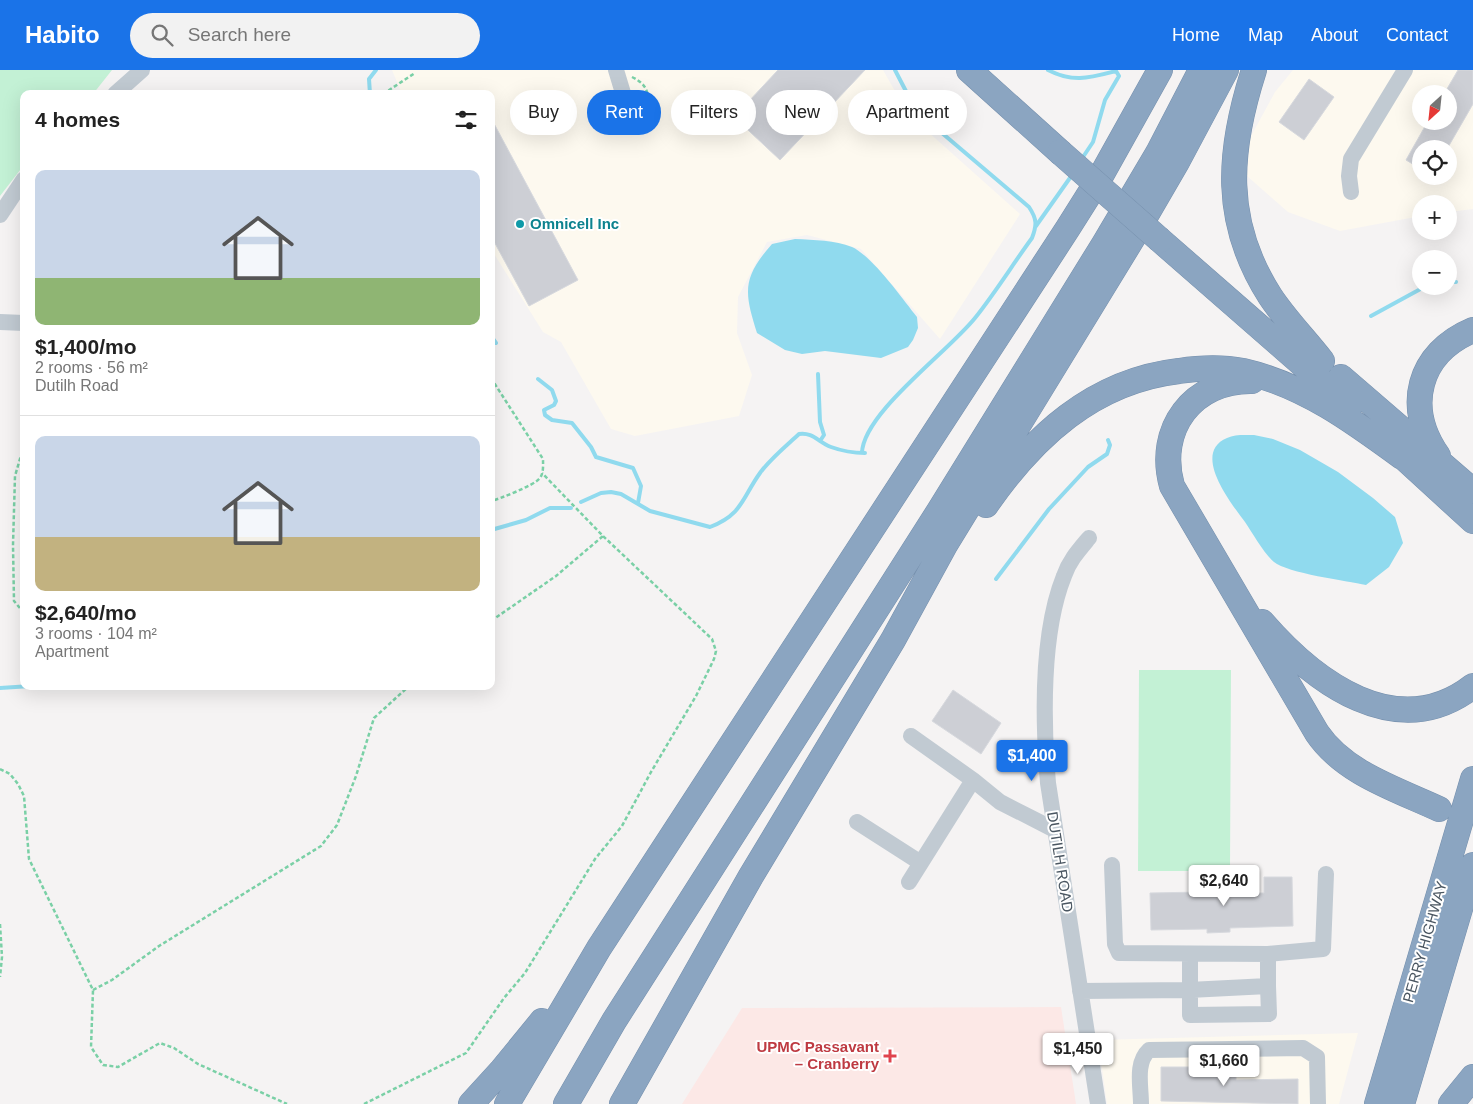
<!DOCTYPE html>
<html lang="en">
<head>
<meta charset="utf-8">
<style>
  :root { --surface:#fff; --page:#f2f2f2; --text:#222; --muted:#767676; --line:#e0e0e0; --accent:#1a73e8 }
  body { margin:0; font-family:Arial,sans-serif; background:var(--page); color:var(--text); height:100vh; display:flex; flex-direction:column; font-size:19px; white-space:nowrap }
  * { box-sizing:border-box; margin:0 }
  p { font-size:16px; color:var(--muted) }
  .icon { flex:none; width:28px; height:28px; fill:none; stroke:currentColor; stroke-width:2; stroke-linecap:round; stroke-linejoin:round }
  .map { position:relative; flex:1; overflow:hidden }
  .panel { position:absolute; left:20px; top:20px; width:475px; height:600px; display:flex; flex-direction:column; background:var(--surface); border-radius:10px; box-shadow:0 5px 20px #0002 }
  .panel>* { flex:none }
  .hud { position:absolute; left:510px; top:20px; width:475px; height:45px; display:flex; gap:10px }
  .needle { width:32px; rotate:207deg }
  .fabs { position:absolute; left:1412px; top:15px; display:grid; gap:10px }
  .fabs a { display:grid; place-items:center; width:45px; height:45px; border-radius:50%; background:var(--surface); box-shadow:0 5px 20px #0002; font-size:25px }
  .price { position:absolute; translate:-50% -42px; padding:0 11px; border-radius:5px; background:#fff; color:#222; font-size:16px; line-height:32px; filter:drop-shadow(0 1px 2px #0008) }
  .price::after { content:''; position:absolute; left:50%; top:30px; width:15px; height:11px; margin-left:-8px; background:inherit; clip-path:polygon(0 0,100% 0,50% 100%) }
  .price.selected { background:var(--accent); color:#fff }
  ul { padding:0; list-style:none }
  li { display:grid; align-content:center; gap:10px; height:265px; padding:0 15px }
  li+li { border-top:1px solid var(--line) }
  li span { display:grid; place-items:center; height:155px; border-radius:10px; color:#555 }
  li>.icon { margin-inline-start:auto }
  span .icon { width:90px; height:90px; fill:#fffc; stroke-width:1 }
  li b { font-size:21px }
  h2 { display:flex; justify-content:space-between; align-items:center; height:60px; padding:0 15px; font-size:21px }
  .pill { padding:0 18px; border-radius:22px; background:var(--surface); box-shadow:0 5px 20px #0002; font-size:18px; line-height:45px }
  .pill.selected { background:var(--accent); color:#fff }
  header { display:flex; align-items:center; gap:30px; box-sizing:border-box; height:70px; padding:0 25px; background:var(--accent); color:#fff }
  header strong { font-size:24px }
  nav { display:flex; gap:28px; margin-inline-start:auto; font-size:18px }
  .search { width:350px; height:45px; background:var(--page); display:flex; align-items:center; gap:12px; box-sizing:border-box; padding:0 18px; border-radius:28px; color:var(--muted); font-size:19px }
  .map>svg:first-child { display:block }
</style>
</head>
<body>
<header>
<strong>Habito</strong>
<div class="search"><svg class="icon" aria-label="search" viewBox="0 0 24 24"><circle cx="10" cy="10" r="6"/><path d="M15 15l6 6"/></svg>Search here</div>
<nav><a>Home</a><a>Map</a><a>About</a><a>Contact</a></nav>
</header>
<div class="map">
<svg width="1473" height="1034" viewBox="0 0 1473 1034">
  <rect width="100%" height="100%" fill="#f5f3f3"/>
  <!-- commercial -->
  <path fill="#fdf9ef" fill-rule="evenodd" d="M392 0H883L908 44 1020 144 940 269 861 179 807 165 767 172 738 227 737 263 752 305 739 346 635 366 611 359 561 272 543 262 491 179V24H402Z
    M1293 0H1473V139L1449 142V134H1421V146L1340 161 1288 142 1247 106 1250 68 1275 22ZM1421 24H1449V51H1421ZM1421 79H1449V106H1421Z
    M1358 963 1339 1034H1107L1098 970Z"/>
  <!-- medical -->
  <path fill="#fce8e6" d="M1061 937 1076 1034H682L742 938Z"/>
  <!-- green -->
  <path fill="#c3f1d5" d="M0 0H112L93 24H24V95L0 126Z
    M1139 600H1231L1230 801H1138Z"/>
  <!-- water -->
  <path fill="#90daee" d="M795 169C814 170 835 170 852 177 872 186 902 228 917 247L918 258 913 270 908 277 881 288 825 281 802 284 785 280 757 263C744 222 742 208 772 174Z
    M1254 365 1273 369 1300 380 1338 402 1373 428 1395 447 1403 473 1389 497 1366 515C1347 511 1287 503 1274 492 1264 484 1252 462 1245 452 1231 433 1191 383 1227 368 1235 364 1245 365 1254 365Z"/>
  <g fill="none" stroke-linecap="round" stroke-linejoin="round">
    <!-- stream -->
    <path stroke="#90daee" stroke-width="4" d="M1048 0C1073 13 1089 8 1116 1L1119 6 1105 30 1093 72 1081 90
      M370 24 369 9 376 0
      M1036 156 1072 105
      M1449 211 1456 212
      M1371 246 1426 216
      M491 266 496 273
      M818 304 820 352 824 365 820 371
      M538 309 552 320 556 331 554 335 544 340 545 345 552 350 572 353 591 377 596 387 633 398 641 416 638 433
      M862 383C863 343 948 282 975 248 995 223 1013 194 1032 168 1037 155 1037 149 1029 137L929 52 910 29 895 0
      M581 432 601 423 611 422 621 424 650 441 710 457C743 444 742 428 760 403 770 389 786 376 799 364 813 362 818 372 831 377 842 381 853 383 865 383
      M491 460 526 450 550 438H571
      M996 509 1049 439 1088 397 1107 384 1110 375 1108 370
      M0 618 31 616"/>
  </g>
  <!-- building -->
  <path fill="#cdcfd5" stroke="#d7d9de" d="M778 0H865L780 90 734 47Z
    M1458 0H1473V34L1447 79H1421V99L1406 90 1428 51H1449V24H1444Z
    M1309 9 1334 27 1304 70 1279 52Z
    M491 48 578 210 529 236 491 166Z
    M953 620 1001 653 981 684 932 651Z
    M1202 807H1232L1233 823H1264V807H1292L1293 856 1230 858V862L1207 863V859L1151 860 1150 823 1202 822Z
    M1161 997H1236V1010L1298 1009V1034L1161 1031Z"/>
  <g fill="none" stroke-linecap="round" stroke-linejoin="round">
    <defs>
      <path id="highway" d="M969 0 1060 82
        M1254 0C1228 81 1222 151 1270 226 1285 249 1305 269 1322 291
        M1160 170 1350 336
        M1341 307 1473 421
        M1252 311C1193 310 1156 359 1172 416L1317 663C1344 703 1396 719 1439 739
        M1391 376 1473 451
        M1438 386C1404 337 1418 283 1473 260
        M986 435C1033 367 1093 311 1179 301 1199 298 1222 297 1243 301 1304 315 1353 351 1402 387
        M1262 552C1314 612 1397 675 1473 616
        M471 1034 502 1000 542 951
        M507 1034 599 878 1068 158 1102 104 1160 0
        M566 1034 614 951 939 441 1104 174 1158 83 1201 0
        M622 1034 751 806 893 570 945 475 1134 166 1177 92 1226 0
        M1377 1034 1473 709
        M1402 1034 1473 795
        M1451 1034 1473 1007"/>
    </defs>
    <!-- highway casing -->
    <use href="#highway" stroke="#7690ad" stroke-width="26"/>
    <!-- path -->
    <path stroke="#7ad0a6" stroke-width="2.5" stroke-dasharray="4 2.5" stroke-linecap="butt" d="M632 7C646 14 648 20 649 35
      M383 24 415 3
      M491 308 543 389C543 395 544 404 539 409 534 415 500 429 491 431
      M24 375 15 406 13 475 14 531 24 543
      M491 551 556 506 603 466 542 403
      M0 699 10 704 18 714 24 726 29 789 93 920 91 977 103 995 118 997 160 973 174 978 198 994 287 1034
      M0 854 2 887 0 907
      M93 920 112 910 159 876 321 776 337 755 356 706 374 648 409 616
      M364 1034 466 983 504 928 525 903 595 789 622 756 651 702 696 626 714 589 716 581 712 569 603 466"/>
    <!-- minor -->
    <path stroke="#c1cad2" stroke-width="16" d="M616 0 626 33
      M115 24 142 0
      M1351 122 1349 106 1351 89 1405 0
      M0 145 24 109
      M0 252 24 253
      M1089 468C1079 480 1069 491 1064 506 1041 563 1043 652 1048 713L1098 1034
      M911 666 973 710
      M857 752 921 793
      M909 812 973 710 1000 732 1055 760
      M1268 884 1323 879 1326 804
      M1190 885V945L1269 944 1268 916
      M1080 921 1189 920 1268 916V884L1119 883 1115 874 1112 795
      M1141 1034C1141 1016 1135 993 1149 980L1303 978 1317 987 1318 1034"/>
    <!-- highway -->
    <use href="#highway" stroke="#8ba5c1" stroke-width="25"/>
    <defs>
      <path id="highway-bridge" d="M1060 82 1160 170"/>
    </defs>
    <!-- highway-bridge casing -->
    <use href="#highway-bridge" stroke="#7690ad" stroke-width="26" stroke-linecap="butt"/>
    <!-- highway-bridge -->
    <use href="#highway-bridge" stroke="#8ba5c1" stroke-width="25"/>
  </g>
  <!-- markers -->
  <circle fill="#0f9aa8" stroke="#fff" stroke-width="2" cx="520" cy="154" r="5"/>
  <path fill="#e0444e" stroke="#fff" stroke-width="2" d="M887.5 978.5h5v5h5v5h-5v5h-5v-5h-5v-5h5z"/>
  <g text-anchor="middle" stroke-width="4" stroke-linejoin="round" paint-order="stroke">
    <!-- culture labels -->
    <g font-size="15" font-weight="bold" fill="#0d838f" stroke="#fff" text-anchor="start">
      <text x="530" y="159">Omnicell Inc</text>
    </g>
    <!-- street labels -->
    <g font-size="15" fill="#4a5661" stroke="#fff">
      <text transform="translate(1060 792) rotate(81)" y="5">DUTILH ROAD</text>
      <text transform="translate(1425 872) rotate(-74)" y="5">PERRY HIGHWAY</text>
    </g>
    <!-- health labels -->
    <g font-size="15" font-weight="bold" fill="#be3a42" stroke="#fff" text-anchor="end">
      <text x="879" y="982">UPMC Passavant<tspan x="879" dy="17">– Cranberry</tspan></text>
    </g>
  </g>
</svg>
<div class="fabs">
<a><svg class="needle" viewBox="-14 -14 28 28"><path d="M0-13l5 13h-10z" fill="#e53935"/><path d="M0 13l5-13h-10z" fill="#767676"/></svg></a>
<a><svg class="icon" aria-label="locate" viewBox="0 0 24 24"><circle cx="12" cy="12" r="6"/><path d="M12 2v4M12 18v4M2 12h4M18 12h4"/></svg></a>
<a>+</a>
<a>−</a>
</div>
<b class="price selected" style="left:1032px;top:712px">$1,400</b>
<b class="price" style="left:1224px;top:837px">$2,640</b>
<b class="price" style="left:1078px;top:1005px">$1,450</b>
<b class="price" style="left:1224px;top:1017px">$1,660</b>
<div class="hud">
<a class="pill">Buy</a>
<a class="pill selected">Rent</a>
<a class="pill">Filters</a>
<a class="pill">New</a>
<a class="pill">Apartment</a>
</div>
<section class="panel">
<h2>4 homes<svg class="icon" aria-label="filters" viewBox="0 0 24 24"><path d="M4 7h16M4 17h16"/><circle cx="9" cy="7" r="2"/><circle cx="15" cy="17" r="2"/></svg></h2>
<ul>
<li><span style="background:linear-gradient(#c9d6e8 70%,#8fb573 0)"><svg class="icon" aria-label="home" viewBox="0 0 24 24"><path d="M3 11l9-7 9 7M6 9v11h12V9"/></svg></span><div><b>$1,400/mo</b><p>2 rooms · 56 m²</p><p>Dutilh Road</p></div></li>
<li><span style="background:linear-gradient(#c9d6e8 65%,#c2b280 0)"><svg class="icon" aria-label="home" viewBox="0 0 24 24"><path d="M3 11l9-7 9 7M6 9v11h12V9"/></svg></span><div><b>$2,640/mo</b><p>3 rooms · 104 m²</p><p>Apartment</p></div></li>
</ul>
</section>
</div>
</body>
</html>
